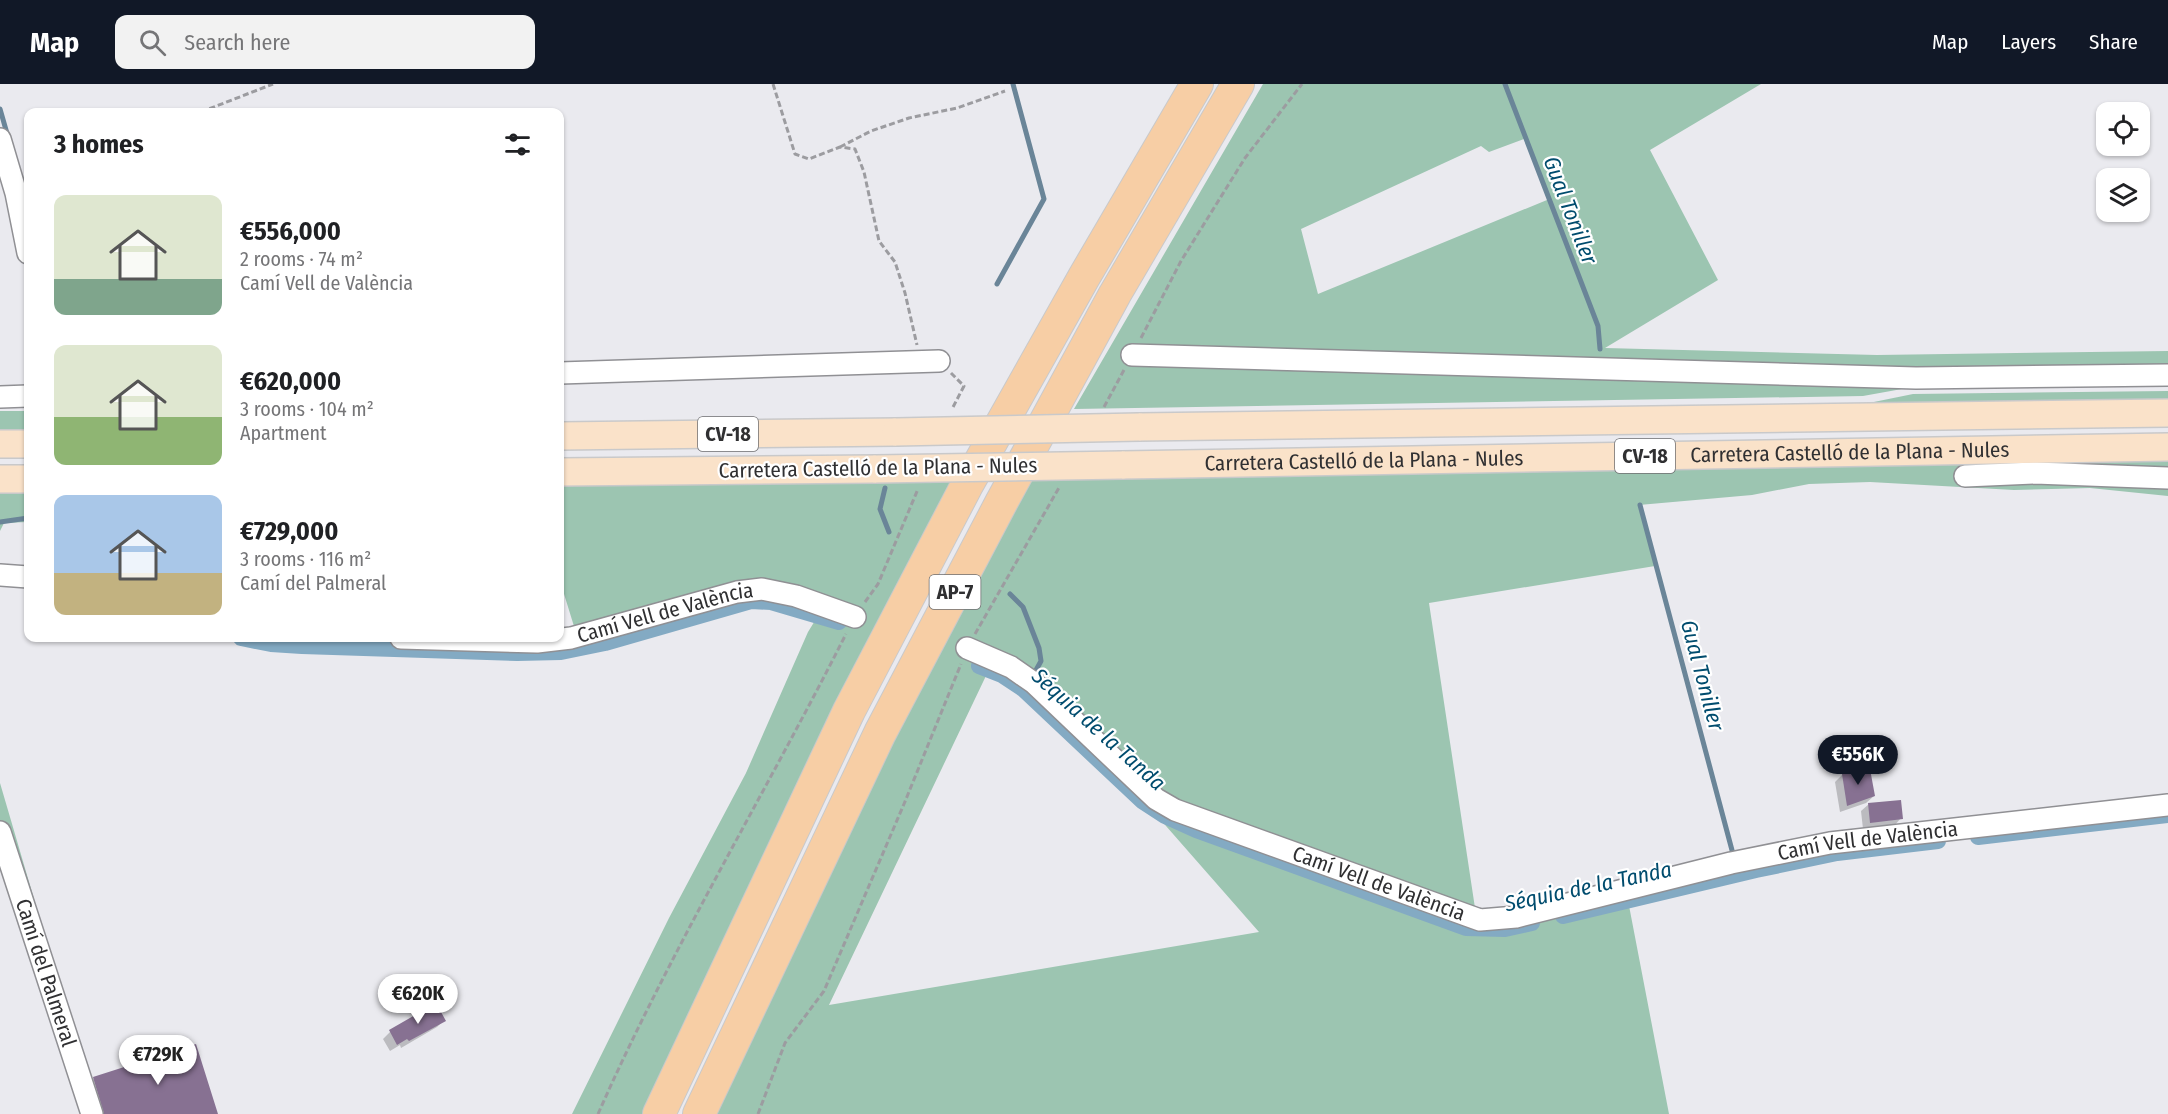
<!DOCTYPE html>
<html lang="en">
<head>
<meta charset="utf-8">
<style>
  :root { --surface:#fff; --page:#f2f2f2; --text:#202124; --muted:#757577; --accent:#111827 }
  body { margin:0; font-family:"Fira Sans Condensed",sans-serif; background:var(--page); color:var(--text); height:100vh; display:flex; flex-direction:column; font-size:22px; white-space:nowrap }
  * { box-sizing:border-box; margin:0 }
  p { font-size:20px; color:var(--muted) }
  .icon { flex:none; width:33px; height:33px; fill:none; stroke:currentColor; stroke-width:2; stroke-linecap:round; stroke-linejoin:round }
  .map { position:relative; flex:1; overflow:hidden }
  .sheet { position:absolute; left:24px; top:24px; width:540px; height:534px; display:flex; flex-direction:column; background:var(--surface); border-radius:12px; box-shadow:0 2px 4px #0004 }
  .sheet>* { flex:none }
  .fabs { position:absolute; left:2096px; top:18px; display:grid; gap:12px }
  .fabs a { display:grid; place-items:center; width:54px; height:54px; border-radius:12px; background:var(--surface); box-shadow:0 2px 4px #0004; font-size:30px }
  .price { position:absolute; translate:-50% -51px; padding:0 14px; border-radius:21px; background:#fff; color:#222; font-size:20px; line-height:39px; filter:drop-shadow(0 2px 3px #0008) }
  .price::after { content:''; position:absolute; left:50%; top:36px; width:18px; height:14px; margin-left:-9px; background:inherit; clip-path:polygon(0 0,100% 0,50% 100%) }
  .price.current { background:var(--accent); color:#fff }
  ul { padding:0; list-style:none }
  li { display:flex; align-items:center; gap:18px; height:150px; padding:0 30px }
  li span { display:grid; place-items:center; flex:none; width:168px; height:120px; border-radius:12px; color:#555 }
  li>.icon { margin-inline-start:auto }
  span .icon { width:72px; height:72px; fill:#fffc; stroke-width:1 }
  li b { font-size:26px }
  h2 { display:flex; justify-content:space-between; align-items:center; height:72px; padding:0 30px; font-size:26px }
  header { display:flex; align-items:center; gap:36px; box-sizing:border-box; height:84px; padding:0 30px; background:var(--accent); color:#fff }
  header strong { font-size:28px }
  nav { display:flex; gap:33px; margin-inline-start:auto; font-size:21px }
  .search { width:420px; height:54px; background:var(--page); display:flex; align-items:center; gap:15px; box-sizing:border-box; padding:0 21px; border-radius:12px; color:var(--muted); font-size:22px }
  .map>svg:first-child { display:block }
</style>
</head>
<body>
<header>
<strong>Map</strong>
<div class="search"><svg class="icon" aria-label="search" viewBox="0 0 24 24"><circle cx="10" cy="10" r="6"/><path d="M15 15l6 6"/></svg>Search here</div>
<nav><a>Map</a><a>Layers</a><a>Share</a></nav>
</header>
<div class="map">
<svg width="2168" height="1030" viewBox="0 0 2168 1030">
  <rect width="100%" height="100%" fill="#eaeaef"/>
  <!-- green -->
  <path fill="#9cc5b1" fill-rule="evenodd" d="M1263 0H1761L1650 66 1718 196 1605 264 1877 271 2168 267V300L1924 301 1863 312 1074 325ZM1527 54 1551 117 1547 116 1318 210 1301 145 1481 62 1489 68Z
    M2168 307V321L1544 325 1864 320 1913 310Z
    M0 327H28V351H0Z
    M2168 375V412L2090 404 2014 406 1870 398 1809 400 1752 411 1639 421 1655 482 1429 519 1475 824 1480 836 1626 806 1669 1030H712L821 795 1026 391ZM994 575 1156 715 1159 734 1259 848 829 921Z
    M964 392 648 1030H572L669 834 746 689 808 548 824 522 762 504 577 552 560 497V396Z
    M28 402V438L4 439 0 447V403Z
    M0 699 83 982 0 746Z"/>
  <!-- shadow -->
  <path fill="#0003" d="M1842 691 1874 712 1866 719 1840 728 1835 698Z
    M1869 720 1901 734 1894 742 1863 745 1861 727Z
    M444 936 437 943 401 964 400 961 390 967 383 955 390 948Z
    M94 994 217 1030H95L87 1001Z"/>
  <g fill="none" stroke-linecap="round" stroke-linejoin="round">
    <!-- stream -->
    <path stroke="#6a8598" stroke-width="5" d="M1505 0 1598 242 1600 265
      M0 25 8 53
      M997 200 1044 115 1013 0
      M885 404 880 425 889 448
      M1640 421 1733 770
      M0 438 28 434
      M1010 510 1023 523 1039 564 1041 577 1035 588"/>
    <!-- canal -->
    <path stroke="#83aac3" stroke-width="16" d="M241 554 271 560 302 562 517 569 561 568 605 559 751 517 771 518 839 538
      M979 582 1002 591 1023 605 1142 717 1165 732 1196 746 1466 844 1505 845 1532 839
      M1978 753 2168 731
      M1563 832 1756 786 1837 769 1938 757"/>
  </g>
  <!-- building -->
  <path fill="#877192" d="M1870 685 1875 712 1847 722 1842 690Z
    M1901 716 1903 735 1870 739 1868 719Z
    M436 919 446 937 409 957 407 955 397 961 389 946Z
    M196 960 218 1030H104L93 993Z"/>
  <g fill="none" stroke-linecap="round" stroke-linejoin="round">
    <defs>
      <g id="minor">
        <path d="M0 55 16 109 28 169"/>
        <path d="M1132 271 1916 294 2168 291"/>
        <path d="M560 289 939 277"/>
        <path d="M0 313 28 312"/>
        <path d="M1965 392 2035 389 2168 394"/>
        <path d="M0 491 28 493"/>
        <path id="s1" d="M401 554 537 558 571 554 737 508 762 505 796 512 855 533"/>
        <path id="s2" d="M967 564 1011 583 1034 599 1156 715 1175 726 1480 836 1516 833 1731 779 1830 759 2168 721"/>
        <path id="s3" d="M0 748 92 1030"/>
      </g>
      <g id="major">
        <path d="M1139 343 2168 329"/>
        <path d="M560 352 896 348"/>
        <path d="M0 360H28"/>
        <path id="s4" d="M1122 381 2168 363"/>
        <path d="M560 388 876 385"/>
        <path d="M0 395H28"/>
      </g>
      <path id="highway" d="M659 1030 849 627 967 401 1084 193 1197 0
        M699 1030 880 649 1001 419 1115 210 1238 0"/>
    </defs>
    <!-- minor casing -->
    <use href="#minor" stroke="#909094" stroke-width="24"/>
    <!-- major casing -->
    <use href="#major" stroke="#c9c9ca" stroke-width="30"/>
    <!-- highway casing -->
    <use href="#highway" stroke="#c9c9ca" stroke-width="34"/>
    <!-- path -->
    <path stroke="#9c9ca0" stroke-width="3" stroke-dasharray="6 3" stroke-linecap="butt" d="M773 0 795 70 809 75 840 63 855 65 864 88 879 157 895 178 905 209 917 261
      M201 28 273 0
      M840 63 871 47 909 34 957 24 1005 7
      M1141 254 1181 177 1245 74 1302 0
      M951 289 964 302 952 325
      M1104 323 1124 286
      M865 518 878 500 918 405
      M975 550 1060 402
      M598 1030C671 865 765 710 846 550
      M758 1030 785 959 824 907 904 720 961 580"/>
    <!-- minor -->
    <use href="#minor" stroke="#fff" stroke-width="21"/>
    <!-- major -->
    <use href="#major" stroke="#fae2c9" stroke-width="27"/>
    <!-- highway -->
    <use href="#highway" stroke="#f7cea5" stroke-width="32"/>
    <defs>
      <path id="major-bridge" d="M896 348 1139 343
        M876 385 1122 381"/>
    </defs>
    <!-- major-bridge casing -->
    <use href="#major-bridge" stroke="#c9c9ca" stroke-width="30" stroke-linecap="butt"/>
    <!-- major-bridge -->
    <use href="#major-bridge" stroke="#fae2c9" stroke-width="27"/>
  </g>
  <g text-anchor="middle" stroke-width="4.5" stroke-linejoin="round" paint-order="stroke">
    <!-- shield labels -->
    <g fill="#fff" stroke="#6e6e70" stroke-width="1.5">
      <rect x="698" y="333" width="60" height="34" rx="4.5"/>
      <rect x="1615" y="355" width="60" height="34" rx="4.5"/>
      <rect x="929.5" y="491" width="51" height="34" rx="4.5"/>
    </g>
    <g font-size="20" font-weight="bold" fill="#303032">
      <text x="728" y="357">CV-18</text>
      <text x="1645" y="379">CV-18</text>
      <text x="955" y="515">AP-7</text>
    </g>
    <!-- street labels -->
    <g font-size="21" fill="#303032" stroke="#fff">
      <text dy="7" stroke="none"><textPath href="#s4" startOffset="728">Carretera Castelló de la Plana - Nules</textPath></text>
      <text dy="7" stroke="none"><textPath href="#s4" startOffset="242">Carretera Castelló de la Plana - Nules</textPath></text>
      <text transform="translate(878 384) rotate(-1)" y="7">Carretera Castelló de la Plana - Nules</text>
      <text dy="7" stroke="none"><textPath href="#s1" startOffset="268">Camí Vell de València</textPath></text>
      <text dy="7" stroke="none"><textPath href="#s2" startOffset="987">Camí Vell de València</textPath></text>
      <text dy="7" stroke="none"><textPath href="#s2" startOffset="483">Camí Vell de València</textPath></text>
      <text dy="7" stroke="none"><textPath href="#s3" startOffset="148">Camí del Palmeral</textPath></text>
    </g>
    <!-- water labels -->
    <g font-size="22" font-style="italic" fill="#004c6e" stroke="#fff">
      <text transform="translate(1571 126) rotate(69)" y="8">Gual Toniller</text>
      <text transform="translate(1703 591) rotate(75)" y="8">Gual Toniller</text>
      <text transform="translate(1099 645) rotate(42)" y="8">Séquia de la Tanda</text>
      <text transform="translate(1588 802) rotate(-12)" y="8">Séquia de la Tanda</text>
    </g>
  </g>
</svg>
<div class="fabs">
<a><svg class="icon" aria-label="locate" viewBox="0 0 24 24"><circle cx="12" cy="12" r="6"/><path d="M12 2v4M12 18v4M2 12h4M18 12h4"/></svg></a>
<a><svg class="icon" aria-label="layers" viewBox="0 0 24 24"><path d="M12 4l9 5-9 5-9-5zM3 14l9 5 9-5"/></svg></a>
</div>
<b class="price current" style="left:1858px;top:702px">€556K</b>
<b class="price" style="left:418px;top:941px">€620K</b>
<b class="price" style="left:158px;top:1002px">€729K</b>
<section class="sheet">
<h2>3 homes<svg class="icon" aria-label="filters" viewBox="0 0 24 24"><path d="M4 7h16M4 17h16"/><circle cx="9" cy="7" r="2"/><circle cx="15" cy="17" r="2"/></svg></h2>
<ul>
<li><span style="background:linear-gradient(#dfe7d0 70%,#7fa58c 0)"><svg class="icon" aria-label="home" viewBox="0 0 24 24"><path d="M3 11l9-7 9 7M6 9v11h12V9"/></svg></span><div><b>€556,000</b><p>2 rooms · 74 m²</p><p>Camí Vell de València</p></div></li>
<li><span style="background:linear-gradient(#dfe7d0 60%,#8fb573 0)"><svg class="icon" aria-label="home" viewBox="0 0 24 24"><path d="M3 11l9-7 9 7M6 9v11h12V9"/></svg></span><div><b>€620,000</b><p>3 rooms · 104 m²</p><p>Apartment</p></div></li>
<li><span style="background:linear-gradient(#a9c7e8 65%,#c2b280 0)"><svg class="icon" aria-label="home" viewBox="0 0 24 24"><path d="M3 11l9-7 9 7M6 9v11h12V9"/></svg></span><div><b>€729,000</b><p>3 rooms · 116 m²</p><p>Camí del Palmeral</p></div></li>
</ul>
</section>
</div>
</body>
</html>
